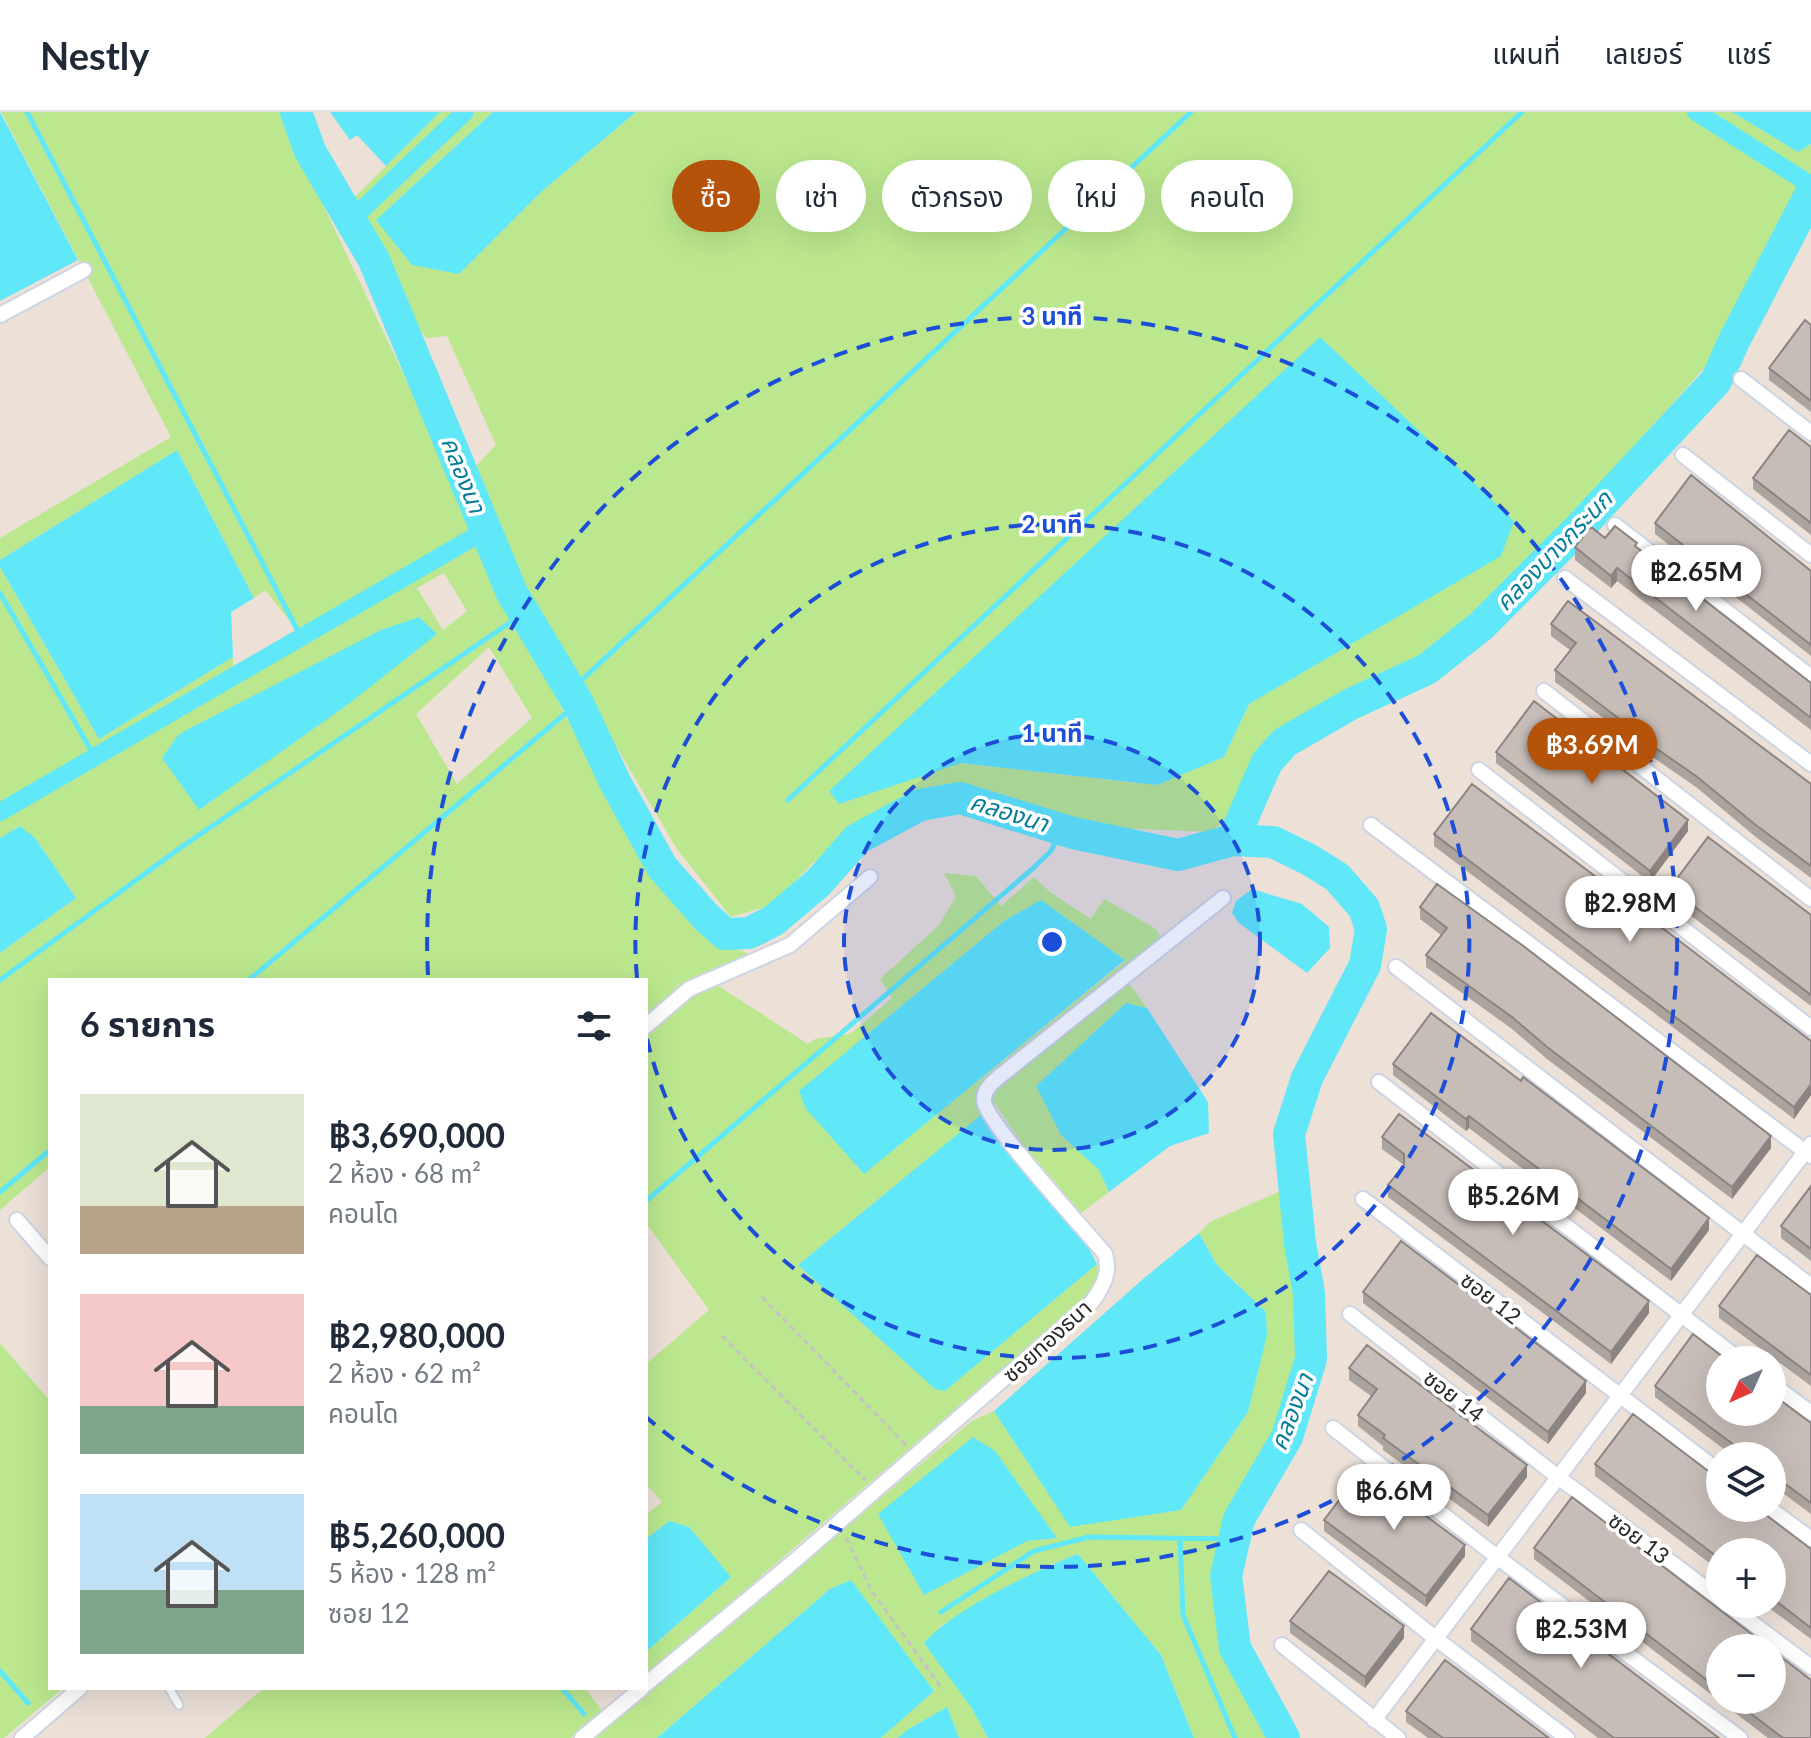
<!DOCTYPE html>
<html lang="th">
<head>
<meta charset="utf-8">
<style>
  :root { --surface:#fff; --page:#f6f6f7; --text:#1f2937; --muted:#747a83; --line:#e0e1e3; --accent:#b45309 }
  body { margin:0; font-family:Lato,"Noto Sans Thai",sans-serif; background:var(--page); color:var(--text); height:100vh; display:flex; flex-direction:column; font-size:30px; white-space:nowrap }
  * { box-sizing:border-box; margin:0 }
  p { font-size:26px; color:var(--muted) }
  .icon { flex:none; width:44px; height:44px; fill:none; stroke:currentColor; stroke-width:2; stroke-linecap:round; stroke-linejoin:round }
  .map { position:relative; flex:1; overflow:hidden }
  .details { position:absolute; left:48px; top:866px; width:600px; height:712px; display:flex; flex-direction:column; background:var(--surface); border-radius:0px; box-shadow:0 8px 32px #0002 }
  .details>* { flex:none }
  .hud { position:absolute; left:672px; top:48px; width:760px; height:72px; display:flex; gap:16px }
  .needle { width:52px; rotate:225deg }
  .tools { position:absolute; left:1706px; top:1234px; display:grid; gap:16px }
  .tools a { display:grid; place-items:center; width:80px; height:80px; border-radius:50%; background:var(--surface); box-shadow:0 8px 32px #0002; font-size:40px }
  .price { position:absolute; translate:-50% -68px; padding:0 18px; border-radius:28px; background:#fff; color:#222; font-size:26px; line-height:52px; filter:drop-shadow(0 2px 4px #0008) }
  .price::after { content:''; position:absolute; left:50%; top:48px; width:24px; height:18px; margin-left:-12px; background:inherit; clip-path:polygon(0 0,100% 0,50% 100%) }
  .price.on { background:var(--accent); color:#fff }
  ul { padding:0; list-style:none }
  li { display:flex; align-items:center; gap:24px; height:200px; padding:0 32px }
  li span { display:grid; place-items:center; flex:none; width:224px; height:160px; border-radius:0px; color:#555 }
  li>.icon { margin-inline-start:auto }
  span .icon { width:96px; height:96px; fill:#fffc; stroke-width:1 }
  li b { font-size:34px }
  h2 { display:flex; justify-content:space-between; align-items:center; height:96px; padding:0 32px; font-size:34px }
  .pill { padding:0 28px; border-radius:36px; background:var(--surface); box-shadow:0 8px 32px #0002; font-size:28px; line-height:72px }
  .pill.on { background:var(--accent); color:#fff }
  header { display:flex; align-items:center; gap:48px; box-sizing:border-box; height:112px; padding:0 40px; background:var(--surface); border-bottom:2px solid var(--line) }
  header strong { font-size:38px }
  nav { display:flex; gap:44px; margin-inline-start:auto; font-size:28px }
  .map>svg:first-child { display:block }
</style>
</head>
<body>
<header>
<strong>Nestly</strong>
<nav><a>แผนที่</a><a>เลเยอร์</a><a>แชร์</a></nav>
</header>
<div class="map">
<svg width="1811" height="1626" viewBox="0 0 1811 1626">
  <rect width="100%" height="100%" fill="#ece0d7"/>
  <!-- green -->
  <path fill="#bbe88e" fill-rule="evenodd" d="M1 0H279L565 603 665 775 702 817 728 833 749 842 727 854 700 862 808 932 815 927 850 922 892 886 880 867 939 813 956 784 944 761 976 764 1001 794 1034 765 1050 780 1091 807 1104 787 1156 817 1168 838 1129 871 1147 896 1125 891 1061 1023 1099 1058 1109 1080 1081 1101 1020 1029 995 992 798 1153 944 1279 1097 1152 1101 1159 1091 1180 650 1560 646 1555V1540L731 1465 669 1409 646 1427V1403L662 1390 646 1372V1252L709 1198 646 1111V868H50V1055L0 1098V841L76 786 35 726 20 714 0 726V455L99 627 233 545V559L298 519 265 478 254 486 177 338 0 448V426L171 325ZM444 461 467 499 443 518 417 476ZM489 535 532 606 457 672 416 602ZM1041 788 1125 849 864 1061 799 979Z
    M440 0H493L376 108 459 162 540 81 636 0H1732L1798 40 1811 32V67L1705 255 1573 404 1457 523 1333 596 1272 627 1232 701 1212 720 1112 716 973 684 893 696 814 750 772 793 731 805 677 737 511 457 476 354 496 333 447 224 426 226 404 198 394 158 366 117 351 89ZM1500 444 1249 592 1224 645 1157 673 961 651Z
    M1283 1078 1292 1131 1303 1252 1277 1320 1226 1404 1217 1461 1215 1508 1229 1551 1269 1626H1194L1161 1543 1078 1442 1045 1455 939 1515 971 1595 988 1626H959L947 1595 907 1618 898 1626H881L934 1579 910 1548 830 1477 657 1626H595L972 1309 994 1299 1070 1414 1181 1398 1248 1300 1238 1172 1217 1153 1199 1121 1210 1110ZM995 1339 1056 1426 1027 1429Z
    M0 1231 50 1289V1576H63L4 1626H0Z
    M264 1576H585L602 1599 571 1626H205Z"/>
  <!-- water -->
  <path fill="#60e7f8" d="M0 0 78 148 0 189Z
    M330 0H440L386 54 357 23 350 28Z
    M493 0H636L540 81 459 162 412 153 376 108Z
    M1732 0H1811V32L1798 40Z
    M1320 225 1514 409 1501 444 1249 592 1224 645 1157 673 961 651 839 692 829 679Z
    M177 338 254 486 231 500 233 545 99 627 0 455V448Z
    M419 505 437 522 350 591 199 698 162 646 179 622 381 518Z
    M20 714 35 726 76 786 0 841V726Z
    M1252 777 1302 792 1329 815 1330 836 1307 861 1239 811 1232 801 1236 789Z
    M1041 788 1125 848 864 1062 806 997 799 979 1004 809Z
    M1126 891 1147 896 1208 990 1209 1021 1170 1034 1109 1080 1099 1058 1061 1023 1036 974Z
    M981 1003 1088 1135 1097 1152 945 1279 935 1277 798 1153Z
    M1199 1121 1217 1153 1266 1200 1267 1223 1248 1300 1181 1398 1070 1415 994 1299 1142 1168Z
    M973 1325 995 1339 1057 1426 1027 1429 924 1483 878 1402Z
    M669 1409 689 1415 731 1465 646 1540V1427Z
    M1078 1442 1161 1543 1194 1626H988L971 1595 924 1531C954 1497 1035 1459 1078 1442Z
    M851 1468 934 1579 881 1626H657L830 1477Z
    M947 1595 959 1626H898L907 1618Z"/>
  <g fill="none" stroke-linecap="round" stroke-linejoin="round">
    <!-- stream -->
    <path stroke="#60e7f8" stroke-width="5" d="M27 0 301 525
      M0 481 95 645
      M571 578 1191 0
      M788 688 1522 0
      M0 868 180 736 524 501
      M249 868 578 591
      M0 1080 50 1038
      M646 1089 1031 758 1050 740 1063 717
      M1180 1426 1183 1503 1235 1626
      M941 1500 1034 1439 1089 1425 1234 1427
      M0 1559 28 1591
      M562 1576 584 1602"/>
    <!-- canal -->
    <path stroke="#60e7f8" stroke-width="18" d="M1696 0 1811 73
      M351 108 465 0
      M0 700 486 418"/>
    <!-- river -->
    <path stroke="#60e7f8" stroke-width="32" d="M296 0 310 39 374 148 512 481 578 591 615 670 662 755 706 805 725 822 749 821 773 809 818 771 857 727 920 693 960 686 1073 721 1178 743 1233 728 1273 730 1308 747 1337 765 1364 796 1371 817 1365 853 1307 966 1289 1022 1300 1131 1309 1181 1311 1247 1287 1325 1239 1407 1226 1464 1235 1536 1284 1626
      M1233 728 1267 650 1285 630 1351 592 1427 557 1481 514 1580 415 1716 269 1734 229 1811 81"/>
    <defs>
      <path id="service" d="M169 1576 179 1593"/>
      <path id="minor" d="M0 203 84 158
        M1741 267 1811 321
        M1683 343 1811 443
        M1615 413 1811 565
        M1565 466 1811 652
        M1544 579 1811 787
        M1479 658 1811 916
        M1371 713 1811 1044
        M1396 855 1811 1174
        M646 914 689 877 790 833 870 765
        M1379 970 1740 1248
        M1363 1087 1720 1360
        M17 1108 50 1146
        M1350 1202 1558 1365 1720 1487
        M1772 1272 1811 1301
        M1333 1316 1497 1445 1740 1626
        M1769 1396 1811 1427
        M1301 1418 1435 1526 1567 1626
        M1727 1492 1811 1555
        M1282 1533 1398 1626
        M646 1572 792 1451 1092 1190C1103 1174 1111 1161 1105 1142 1086 1119 985 1009 984 989 983 974 1000 965 1010 956L1223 786
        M1374 1608 1811 1032
        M22 1626 80 1576
        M582 1626 642 1576"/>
    </defs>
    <!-- service casing -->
    <use href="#service" stroke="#cdd4e3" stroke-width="11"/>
    <!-- minor casing -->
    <use href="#minor" stroke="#cdd4e3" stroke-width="18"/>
    <!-- path -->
    <path stroke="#c3c3c3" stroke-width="3" stroke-dasharray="6 4" stroke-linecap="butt" d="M762 1185 906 1333
      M722 1224 865 1368
      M846 1426 871 1478 943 1578"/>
    <!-- service -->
    <use href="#service" stroke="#fff" stroke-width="7"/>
    <!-- minor -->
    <use href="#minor" stroke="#fff" stroke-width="14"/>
  </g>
  <!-- wall -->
  <path fill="#aba39e" d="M1811 213V300L1769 268V256Z
    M1811 335V423L1753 377V366Z
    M1655 411 1811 459V544L1655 422Z
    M1605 426 1637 436 1811 571V618L1617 469 1611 476 1575 448V435Z
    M1551 512 1811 672V766L1757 726 1696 675 1641 637V634L1555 570V558L1570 538 1551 524Z
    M1496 640 1688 719 1650 770 1496 651Z
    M1434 722 1627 799 1626 801 1642 812 1811 929V983L1794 1007 1434 734Z
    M1670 776 1811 803V894L1670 788Z
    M1420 795 1771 1036 1732 1087 1547 947 1512 917 1426 855V843L1441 823 1420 807Z
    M1393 952 1709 1118 1671 1169 1469 1016 1466 1019 1393 963Z
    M1382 1025 1649 1201 1611 1252 1388 1085V1073L1404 1053 1382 1037Z
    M1811 1074V1149L1781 1126V1114Z
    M1363 1180 1586 1281 1548 1332 1363 1191Z
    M1811 1183V1274L1719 1206V1194Z
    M1349 1256 1527 1365 1488 1415 1383 1338V1334L1358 1314V1303L1371 1284 1349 1268Z
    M1655 1274 1811 1311V1402L1772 1373V1344H1733L1655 1285Z
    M1595 1352 1811 1437V1527L1764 1492H1772V1440H1720V1459L1595 1364Z
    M1324 1408 1465 1444 1426 1495 1324 1419Z
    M1534 1436 1720 1536V1588H1772L1811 1626H1768L1534 1447Z
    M1290 1509 1404 1526 1365 1576 1290 1521Z
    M1471 1517 1719 1626H1598L1471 1529Z
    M1406 1599 1549 1626H1428L1406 1610Z"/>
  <!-- shaded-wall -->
  <path fill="#8b8481" d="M1617 456V469L1611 476V464Z
    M1688 708V719L1650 770V759Z
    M1627 788V799L1622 809V797Z
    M1811 972V983L1794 1007V995Z
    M1469 1004V1016L1466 1019V1007Z
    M1771 1024V1036L1732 1087V1075Z
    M1709 1106V1118L1671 1169V1157Z
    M1649 1189V1201L1611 1252V1240Z
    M1586 1269V1281L1548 1332V1320Z
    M1527 1353V1365L1488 1415V1403Z
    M1465 1433V1444L1426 1495V1484Z
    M1404 1514V1526L1365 1576V1565Z"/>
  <!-- building -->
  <path fill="#c7bdb8" stroke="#8b8481" stroke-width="2" d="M1805 208 1811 213V289L1769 256Z
    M1789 318 1811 335V411L1753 366Z
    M1691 363 1811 459V533L1655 411Z
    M1615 414 1637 431 1635 434 1811 571V606L1617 456 1611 464 1575 435 1591 415 1605 426Z
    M1568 489 1811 672V754L1757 714 1696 664 1641 626 1642 624 1555 558 1576 531 1551 512Z
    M1534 589 1688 708 1650 759 1496 640Z
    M1472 672 1627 788 1622 797 1642 812 1648 805 1811 929V972L1794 995 1434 722Z
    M1708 725 1811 803V883L1670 776Z
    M1437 772 1522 833 1771 1024 1732 1075 1547 935 1512 905 1426 843 1447 816 1420 795Z
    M1431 901 1521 969 1523 965 1709 1106 1671 1157 1469 1004 1466 1007 1393 952Z
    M1399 1002 1649 1189 1611 1240 1388 1073 1404 1053V1042L1382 1025Z
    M1811 1074V1137L1781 1114Z
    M1401 1129 1586 1269 1548 1320 1363 1180Z
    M1757 1143 1811 1183V1263L1719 1194Z
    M1693 1222 1727 1248H1720V1300H1772V1282L1811 1311V1391L1772 1362V1344H1749L1655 1274Z
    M1367 1233 1527 1353 1488 1403 1383 1326 1385 1323 1358 1303 1377 1277 1349 1256Z
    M1633 1302 1720 1368V1396H1757L1811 1437V1516L1772 1486V1440H1720V1447L1595 1352Z
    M1363 1357 1465 1433 1426 1484 1324 1408Z
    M1572 1385 1770 1536H1720V1578L1534 1436Z
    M1329 1459 1404 1514 1365 1565 1290 1509Z
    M1509 1466 1719 1626H1614L1471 1517Z
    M1772 1538 1811 1568V1626H1783L1733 1588H1772Z
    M1445 1548 1549 1626H1443L1406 1599Z"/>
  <!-- distance rings -->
  <circle cx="1052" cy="830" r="208" fill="#1d4ed8" fill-opacity=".12"/>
  <g fill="none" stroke="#1d4ed8" stroke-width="4" stroke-dasharray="14 10">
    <circle cx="1052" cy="830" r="208"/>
    <path d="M637 866A417 417 0 1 1 647 927"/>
    <path d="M428 863A625 625 0 1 1 646 1305"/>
  </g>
  <g text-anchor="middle" stroke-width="7" stroke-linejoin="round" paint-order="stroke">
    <!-- street labels -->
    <g font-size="22" fill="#282828" stroke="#fff">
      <text transform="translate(1491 1186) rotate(38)" y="8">ซอย 12</text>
      <text transform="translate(1047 1229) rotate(-42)" y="8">ซอยทองธนา</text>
      <text transform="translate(1454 1284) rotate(38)" y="8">ซอย 14</text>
      <text transform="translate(1639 1426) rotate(37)" y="8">ซอย 13</text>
    </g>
    <!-- water labels -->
    <g font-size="24" font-style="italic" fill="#037d9a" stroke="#fff">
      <text transform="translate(463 363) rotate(68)" y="8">คลองนา</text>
      <text transform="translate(1554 439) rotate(-46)" y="8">คลองบางกระนก</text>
      <text transform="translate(1009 701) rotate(17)" y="8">คลองนา</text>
      <text transform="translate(1292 1300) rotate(-69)" y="8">คลองนา</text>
    </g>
  </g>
  <circle cx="1052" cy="830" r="12" fill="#1d4ed8" stroke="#fff" stroke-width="4"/>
  <g font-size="24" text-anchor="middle" font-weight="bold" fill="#1d4ed8" stroke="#fff" stroke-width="7" stroke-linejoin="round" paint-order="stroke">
    <text x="1052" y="213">3 นาที</text>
    <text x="1052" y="421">2 นาที</text>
    <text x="1052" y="630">1 นาที</text>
  </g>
</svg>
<div class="tools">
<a><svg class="needle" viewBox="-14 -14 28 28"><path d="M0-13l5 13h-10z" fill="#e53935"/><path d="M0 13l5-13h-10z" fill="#747a83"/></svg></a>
<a><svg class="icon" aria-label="layers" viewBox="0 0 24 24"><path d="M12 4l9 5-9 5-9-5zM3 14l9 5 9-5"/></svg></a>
<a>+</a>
<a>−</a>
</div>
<b class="price" style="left:1696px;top:501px">฿2.65M</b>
<b class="price on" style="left:1592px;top:674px">฿3.69M</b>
<b class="price" style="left:1630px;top:832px">฿2.98M</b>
<b class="price" style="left:1513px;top:1125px">฿5.26M</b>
<b class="price" style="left:1394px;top:1420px">฿6.6M</b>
<b class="price" style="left:1581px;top:1558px">฿2.53M</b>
<div class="hud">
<a class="pill on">ซื้อ</a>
<a class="pill">เช่า</a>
<a class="pill">ตัวกรอง</a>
<a class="pill">ใหม่</a>
<a class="pill">คอนโด</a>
</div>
<section class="details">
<h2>6 รายการ<svg class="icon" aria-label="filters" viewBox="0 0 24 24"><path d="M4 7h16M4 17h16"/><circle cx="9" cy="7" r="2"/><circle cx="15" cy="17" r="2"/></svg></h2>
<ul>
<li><span style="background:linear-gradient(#dfe7d0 70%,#b9a48a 0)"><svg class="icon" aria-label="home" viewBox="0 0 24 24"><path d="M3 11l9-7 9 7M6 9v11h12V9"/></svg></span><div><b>฿3,690,000</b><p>2 ห้อง · 68 m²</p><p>คอนโด</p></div></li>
<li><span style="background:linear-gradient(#f6c9c9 70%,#7fa58c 0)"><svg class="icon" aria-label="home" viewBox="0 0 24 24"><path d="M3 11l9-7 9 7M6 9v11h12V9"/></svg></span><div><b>฿2,980,000</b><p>2 ห้อง · 62 m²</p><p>คอนโด</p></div></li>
<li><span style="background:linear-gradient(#bfe0f5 60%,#7fa58c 0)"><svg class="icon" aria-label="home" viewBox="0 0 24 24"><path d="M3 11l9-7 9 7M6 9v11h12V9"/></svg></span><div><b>฿5,260,000</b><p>5 ห้อง · 128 m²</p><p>ซอย 12</p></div></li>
</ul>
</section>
</div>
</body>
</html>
